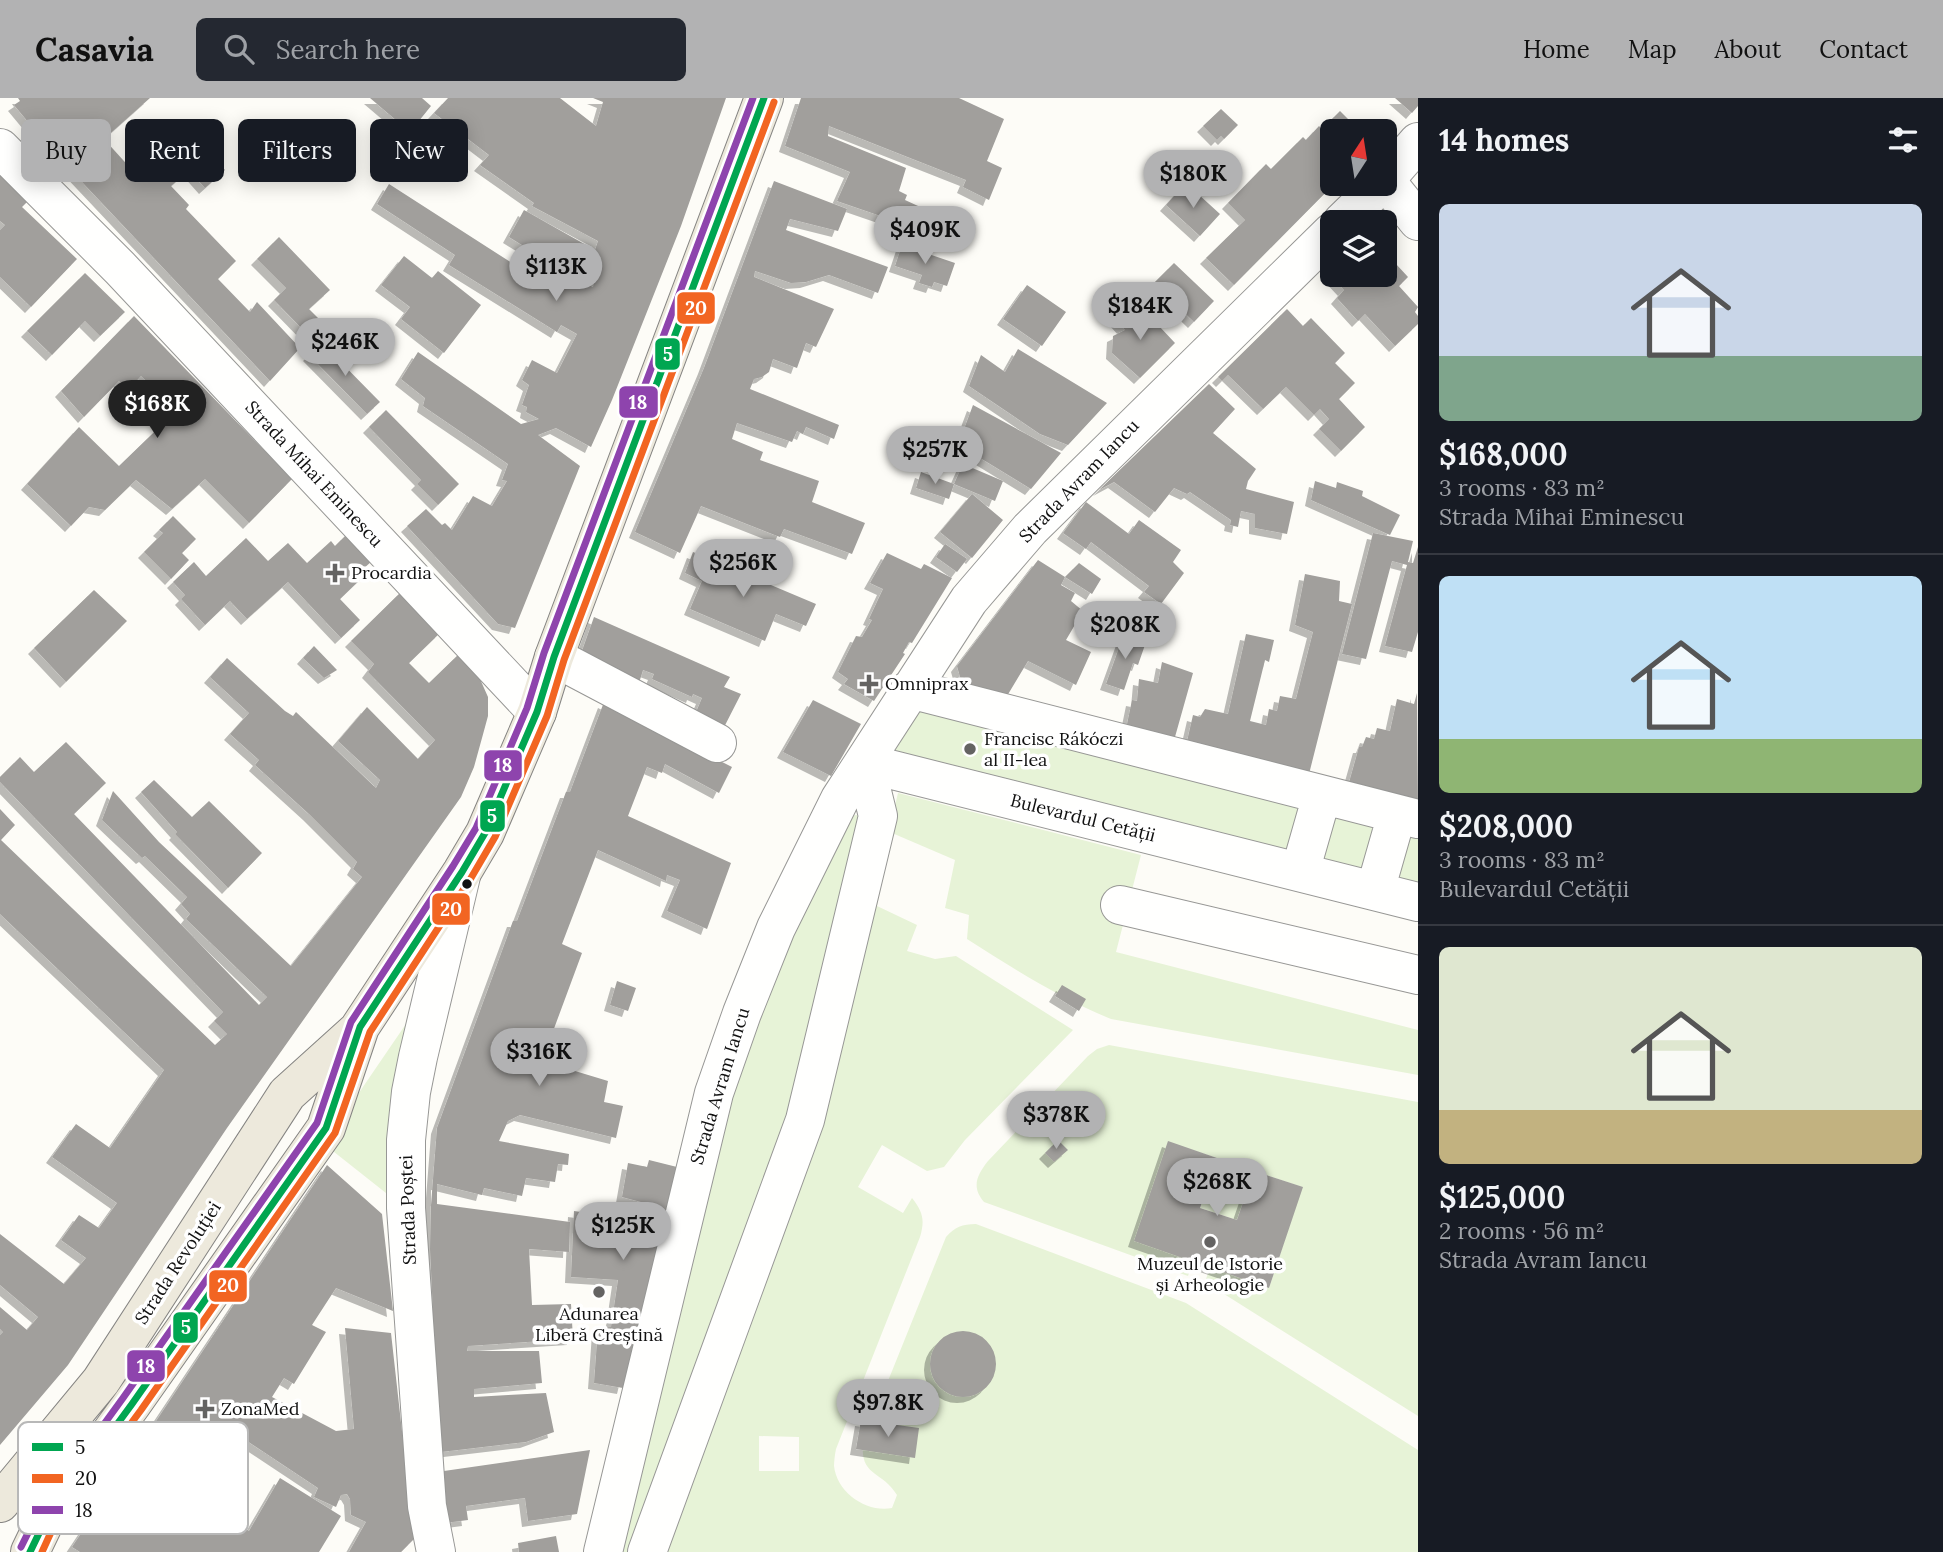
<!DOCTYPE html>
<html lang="en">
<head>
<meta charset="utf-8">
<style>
  :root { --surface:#171b24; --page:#242831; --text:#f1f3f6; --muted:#9ea1a6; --line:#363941; --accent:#b2b2b3 }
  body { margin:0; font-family:Lora,serif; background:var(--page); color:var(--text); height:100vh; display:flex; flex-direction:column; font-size:26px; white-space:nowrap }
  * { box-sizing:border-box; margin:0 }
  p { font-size:23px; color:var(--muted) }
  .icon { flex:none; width:38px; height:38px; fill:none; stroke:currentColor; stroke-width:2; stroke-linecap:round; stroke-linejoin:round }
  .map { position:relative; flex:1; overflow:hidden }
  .details { display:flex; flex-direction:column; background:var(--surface); width:525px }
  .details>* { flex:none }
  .hud { position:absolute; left:21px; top:21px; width:665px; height:63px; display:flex; gap:14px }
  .needle { width:46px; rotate:12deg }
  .fabs { position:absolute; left:1320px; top:21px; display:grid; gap:14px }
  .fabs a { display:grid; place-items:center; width:77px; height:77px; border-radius:10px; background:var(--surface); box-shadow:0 4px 18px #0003; font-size:35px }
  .price { position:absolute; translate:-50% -60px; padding:0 16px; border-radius:24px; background:var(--accent); color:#111; font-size:23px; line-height:46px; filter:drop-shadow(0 2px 4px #0008) }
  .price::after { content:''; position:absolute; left:50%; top:42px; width:21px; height:16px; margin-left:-10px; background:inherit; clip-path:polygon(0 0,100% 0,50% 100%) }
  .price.active { background:#222; color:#fff }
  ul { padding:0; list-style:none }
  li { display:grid; align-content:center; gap:14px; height:371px; padding:0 21px }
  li+li { border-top:2px solid var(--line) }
  li span { display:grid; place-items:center; height:217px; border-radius:10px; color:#555 }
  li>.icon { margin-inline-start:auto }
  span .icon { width:126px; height:126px; fill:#fffc; stroke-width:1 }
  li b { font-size:30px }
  h2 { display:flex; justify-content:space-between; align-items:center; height:84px; padding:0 21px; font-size:30px }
  .tag { padding:0 24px; border-radius:10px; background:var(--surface); box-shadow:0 4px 18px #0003; font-size:24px; line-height:63px }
  .tag.active { background:var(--accent); color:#111 }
  header { display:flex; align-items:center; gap:42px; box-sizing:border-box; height:98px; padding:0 35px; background:var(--accent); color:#111 }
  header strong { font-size:33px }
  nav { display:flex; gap:38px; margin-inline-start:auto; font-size:24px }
  .search { width:490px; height:63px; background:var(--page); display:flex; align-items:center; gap:18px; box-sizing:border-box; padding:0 24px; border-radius:10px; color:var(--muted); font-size:26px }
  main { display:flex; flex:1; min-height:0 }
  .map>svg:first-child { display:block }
</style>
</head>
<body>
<header>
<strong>Casavia</strong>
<div class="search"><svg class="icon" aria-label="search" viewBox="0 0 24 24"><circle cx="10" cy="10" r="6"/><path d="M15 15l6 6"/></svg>Search here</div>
<nav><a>Home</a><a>Map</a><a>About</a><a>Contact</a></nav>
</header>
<main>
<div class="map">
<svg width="1418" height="1454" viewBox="0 0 1418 1454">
  <defs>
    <filter id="shadow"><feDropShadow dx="-6" dy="6" stdDeviation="0" flood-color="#0004"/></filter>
  </defs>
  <rect width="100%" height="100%" fill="#fdfcf7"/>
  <!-- green -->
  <path fill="#e7f3d7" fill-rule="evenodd" d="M910 591 1418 721V804L865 665Z
    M898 695 1141 757 1116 854 1418 932V977L1111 921C1059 900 1014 871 967 841L969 817 945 810 955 762 892 735 877 808 917 827 907 853 935 861 956 858 1073 932 965 1042 944 1069 927 1073 882 1047 858 1089 903 1115 912 1100C923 1114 925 1122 920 1139L836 1351C835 1356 834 1363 834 1368 837 1395 867 1415 892 1410L897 1397C882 1372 860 1379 863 1345L946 1139C955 1129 962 1126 976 1126L1186 1205 1418 1352V1454H663L814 1042ZM759 1338 799 1339V1373H759Z
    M857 717 863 723 788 1024 631 1454H616L708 1076 755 920 848 718Z
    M423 901 391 1099 324 1046Z
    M1109 947 1418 1004V1318L1205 1184 1210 1169 1269 1190 1302 1089 1254 1073 1237 1122 1200 1110 1217 1060 1168 1044 1193 1163 1188 1178 984 1104C971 1089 977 1077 988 1063L1088 958 1097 951Z"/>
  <!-- building -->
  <path fill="#a19f9c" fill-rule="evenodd" filter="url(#shadow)" d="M18 0H150L104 41 133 73 184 26 225 72 205 90 189 72 171 88 189 107 186 111 236 163 218 181 250 214 257 204 300 250 270 283 49 49 14 7 20 3ZM180 49 191 62 185 67 173 55Z
    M370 0H422L431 8 410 34Z
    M448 0H560L596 28 603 4 593 0H726L681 128 612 302 591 349 556 330 538 337 580 368 515 530 498 526 407 428 426 411 442 427 445 425 452 432 473 398 492 408 507 383 502 382 508 366 423 308 425 300 401 281 418 254 521 326 539 321 526 314 527 309 522 307 529 287 522 282 532 262 557 275 577 236 561 227 557 234 449 167 455 157 377 106 389 86 557 194 565 177 593 189 595 179 575 168 561 171 509 139 524 112 595 152 598 143 532 108 534 105 480 67 489 57 434 15Z
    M801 0H959L1004 21 987 63 1002 70 989 102 963 89 966 82 829 28 828 38 906 70 899 93 907 97 905 102 953 124 946 139 899 118 898 124 837 103 850 74 785 48Z
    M1395 0H1418V8L1412 15Z
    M1221 11 1238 27 1224 41 1221 38 1217 42 1203 28Z
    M1340 13 1360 33H1332V86H1334L1234 187 1206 160 1245 122 1228 105 1266 66 1271 71 1303 39 1306 42 1319 28 1322 31Z
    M0 77 28 103 22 109 77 161 31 209 0 179V132L5 127 0 123Z
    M774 83 847 111 838 133 790 121 786 132 888 169 878 195 829 177 806 184 791 185 755 173 754 179 834 211 816 249 806 245 797 270 773 261 769 274 762 279 754 281 750 291 839 327 834 341 806 329 803 336 797 333 792 344 737 325 732 341 763 354 760 362 819 383 812 404 865 425 852 456 784 431 780 439 701 408 680 455 635 434 704 270Z
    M1186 85 1220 116 1200 138 1166 107Z
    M279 139 330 192 309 211 328 230 314 243 274 202 286 190 257 161Z
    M902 147 955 165 947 188 934 184 932 189 919 185 922 177 895 168Z
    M1384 153 1408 179 1399 188 1418 209 1415 214 1418 218V226L1395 248 1365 216 1358 223 1337 200 1344 192 1328 175 1332 172V177H1384Z
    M404 158 432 180 438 173 481 207 444 255 401 221 410 209 381 187Z
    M1174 165 1214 203 1194 224 1154 185Z
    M85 175 125 214 100 238 85 223 52 257 27 233Z
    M1027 187 1066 214 1042 248 1003 221Z
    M1130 208 1137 215 1143 211 1175 245 1140 280 1112 255 1113 238 1125 232 1116 222Z
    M1287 211 1303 228 1311 220 1345 255 1335 265 1355 285 1339 301 1365 329 1341 353 1319 331 1329 321 1320 311 1314 317 1286 289 1263 311 1228 277 1222 283 1218 279Z
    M134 218 292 381 249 425 205 381 172 411 136 382 105 412 89 409 71 428 27 386 79 329 119 368 177 312 141 278 128 292 119 283 84 319 61 293Z
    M370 226 390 241 377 258 357 242Z
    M322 245 380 304 367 316 309 257Z
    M1018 251 1107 305 1068 347 1040 336 969 288 981 257 1005 274Z
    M1209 286 1235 311 1213 335 1256 371 1248 383 1246 391 1294 404 1287 436 1255 430V416L1241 413 1238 429 1230 427 1231 422 1190 394 1187 396 1174 390 1155 414 1114 384 1099 392Z
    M973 307 1061 355 1031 391 977 358 972 367 954 358Z
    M386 312 459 386 438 407 417 386 421 382 369 329Z
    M963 366 1003 383 995 403 954 386Z
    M921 374 954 386 949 401 916 390Z
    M1315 383 1336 390 1337 384 1363 393 1362 398 1400 417 1390 437 1311 402Z
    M972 396 1003 422 972 460 940 434Z
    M1086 404 1129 436 1139 422 1181 452 1173 464 1184 475 1161 506 1144 494 1149 488 1091 444 1086 451 1063 435Z
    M173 418 196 441 182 455 189 462 171 481 144 454 163 435 159 432Z
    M1373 435 1413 443 1408 464 1413 465 1418 449V534L1412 554 1385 548 1407 467 1392 463 1366 561 1342 556Z
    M347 436 372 463 362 472 366 476 340 501 360 522 341 540 288 484 247 521 230 503 205 527 181 501 185 497 173 484 194 464 206 478 246 440 268 463 288 445 307 465 331 443 335 448Z
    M945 446 967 461 957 474 936 459Z
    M693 454 816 506 806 528 776 516 765 543 690 511 702 483 685 475Z
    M887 455 921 471 924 466 952 480 912 545 909 544 903 555 905 556 874 603 844 586 848 581 838 574 856 538 862 539 872 522 869 521 883 491 870 485Z
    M1038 462 1065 479 1061 487 1075 495 1071 503 1083 513 1066 542 1091 554 1076 587 1028 563 1007 598 962 586 957 568Z
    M1079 465 1101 481 1092 496 1065 479Z
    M1305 476 1340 483 1339 503 1352 506 1308 680 1185 652 1193 617 1200 619 1205 611 1228 616 1246 536 1274 542 1269 564 1265 562 1250 623 1266 627 1269 611 1277 613 1280 598 1296 601 1313 534 1295 527Z
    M94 492 127 523 66 584 34 550Z
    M403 492 441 534 409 565 429 585 460 555 476 572 488 599V618L482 640 474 669 461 699 227 1030 68 1267 0 1347V1237L3 1234 0 1231V1209L27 1232 38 1219 0 1187V1136L64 1186 86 1160 61 1142 79 1117 99 1130 117 1105 52 1059 76 1026 110 1050 164 972 0 816V711L15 727 1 742 215 947 227 936 214 923 223 914 0 684V679L20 659 34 674 66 644 106 685 74 716 259 907 267 899 186 821 190 816 181 806 187 799 145 758 142 760 102 722 113 693 159 744 291 868 362 779 353 771 357 764 309 716 255 667 259 662 230 636 249 615 210 579 227 560 285 613 293 618 296 614 376 690 380 682 338 643 367 609 418 661 435 642 368 574 374 566 351 543Z
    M594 519 730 579 724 589 741 596 719 639 691 626 702 600 693 596 692 599 652 581 654 576 643 572 635 598 577 567Z
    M1124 536 1146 544 1138 567 1133 565 1124 592 1106 586Z
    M314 548 337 572 324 580 303 560Z
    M1162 564 1193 575 1173 646 1125 636 1132 602 1137 603 1139 581 1158 585Z
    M1417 595 1418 706 1348 688 1359 649H1362L1366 639 1374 641 1377 630 1390 633 1397 601 1414 606Z
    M813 602 861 626 831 678 783 654Z
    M604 604 732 669 719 695 665 666 662 675 647 669 628 718 731 765 707 831 667 813 680 782 667 777 666 783 598 752 562 846 582 855 542 963 608 983 604 1004 623 1008 616 1040 520 1017 508 1023 499 1043 569 1056 568 1067 558 1066 555 1084 526 1080 522 1098 484 1090 482 1097 437 1086V1106L570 1124 569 1154 529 1151 532 1207 571 1206 573 1241 468 1248 467 1253H539L542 1285 474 1291V1299L546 1295 554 1334 526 1344 441 1354 430 1214H433L430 1151 431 1107 437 1030 513 823H517L566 694H570Z
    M154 682 192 719 209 703 262 755 228 790 175 736 177 734 141 694Z
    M617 883 636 890 628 913 610 907Z
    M1062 887 1086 901 1079 913 1055 898Z
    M1058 1042 1068 1052 1054 1064 1045 1055Z
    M1168 1043 1217 1060 1200 1110 1237 1122 1254 1073 1303 1089 1269 1190 1134 1143Z
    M649 1062 677 1069 623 1290 594 1285 598 1230 611 1229 618 1182 571 1179 574 1113 636 1122 641 1104 622 1099 628 1065 647 1069Z
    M327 1067 382 1116 393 1213 336 1190 312 1227 326 1234 294 1286 284 1280 272 1299 336 1333 354 1331 345 1230 391 1235 414 1441 401 1454H349L366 1424 351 1417 350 1401 347 1396 341 1397 336 1409 314 1399 318 1390 229 1331 217 1352 210 1347 180 1397 207 1416 210 1408 249 1433 280 1380 341 1418 319 1454H80L72 1449Z
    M930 1266a33 33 0 1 1 66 0a33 33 0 1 1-66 0Z
    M861 1322 919 1330 915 1360 856 1351Z
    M590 1352 577 1416 528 1423 525 1400 466 1408 468 1422 445 1425 437 1374Z
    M556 1438 559 1454H519L518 1445Z"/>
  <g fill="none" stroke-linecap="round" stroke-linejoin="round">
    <defs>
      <path id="minor" d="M0 50 120 170 537 614
        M1385 82 1418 123
        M1384 83 1418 44
        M1342 124 1381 86
        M554 559 717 645
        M910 591 1418 721
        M865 665 1418 804
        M1300 774 1322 697
        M1375 793 1397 716
        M1120 807 1418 877
        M436 1454 427 1408 406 1110V1042L411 994 418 959 461 778
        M603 1454 714 995 742 915 776 830 840 701 969 502 1030 431 1332 134
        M647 1454 805 1022 878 718 865 665"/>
      <path id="major" d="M0 1405 101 1283 287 996 358 932
        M30 1454 43 1427 132 1306 326 1030 360 929 462 774 485 735 537 614 554 559 764 0"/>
    </defs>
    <!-- minor casing -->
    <use href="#minor" stroke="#979795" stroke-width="40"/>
    <!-- major casing -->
    <use href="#major" stroke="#858482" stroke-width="40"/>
    <!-- minor -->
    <use href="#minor" stroke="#fffffe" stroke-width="38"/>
    <!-- major -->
    <use href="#major" stroke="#ede9dc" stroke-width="38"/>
    <defs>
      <path id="bus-1" d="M30 1454 43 1427 132 1306 326 1030 360 929 462 774 485 735 537 614 554 559 764 0"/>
      <path id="bus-2" d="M42 1454 52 1432 141 1312 335 1035 370 934 471 780 495 739 547 618 564 562 774 4"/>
      <path id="bus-3" d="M21 1449 35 1421 123 1300 317 1025 351 924 453 768 476 730 527 610 544 555 753 0"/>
    </defs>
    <!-- bus-1 casing -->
    <use href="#bus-1" stroke="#fff" stroke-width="12"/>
    <!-- bus-2 casing -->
    <use href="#bus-2" stroke="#fff" stroke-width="12"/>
    <!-- bus-3 casing -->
    <use href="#bus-3" stroke="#fff" stroke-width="12"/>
    <!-- bus-1 -->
    <use href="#bus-1" stroke="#00a651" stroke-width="7"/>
    <!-- bus-2 -->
    <use href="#bus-2" stroke="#f26522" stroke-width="7"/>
    <!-- bus-3 -->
    <use href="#bus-3" stroke="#8e44ad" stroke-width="7"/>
  </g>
  <!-- markers -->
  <g fill="#646362" stroke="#fff" stroke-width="2.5">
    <path d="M331.5 464.5h7v7h7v7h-7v7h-7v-7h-7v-7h7z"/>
    <path d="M865.5 575.5h7v7h7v7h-7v7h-7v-7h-7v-7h7z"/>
    <circle cx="970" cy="651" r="7"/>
    <circle cx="1210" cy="1144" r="7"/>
    <circle cx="599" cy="1194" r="7"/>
    <path d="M201.5 1300.5h7v7h7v7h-7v7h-7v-7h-7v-7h7z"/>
  </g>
  <circle fill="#111" stroke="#fff" stroke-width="2.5" cx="467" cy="786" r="6"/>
  <g text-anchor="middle" stroke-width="7" stroke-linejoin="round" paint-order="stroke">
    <!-- street labels -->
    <g font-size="18" fill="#111" stroke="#fff">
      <text transform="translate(314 376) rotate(47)" y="6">Strada Mihai Eminescu</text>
      <text transform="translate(1079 383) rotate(-46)" y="6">Strada Avram Iancu</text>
      <text transform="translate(1083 720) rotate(14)" y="6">Bulevardul Cetății</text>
      <text transform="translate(720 988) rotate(-73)" y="6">Strada Avram Iancu</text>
      <text transform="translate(408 1112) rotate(-92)" y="6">Strada Poștei</text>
      <text transform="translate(178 1165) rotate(-57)" y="6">Strada Revoluției</text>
    </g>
    <!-- poi labels -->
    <g font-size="18" fill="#111" stroke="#fff" text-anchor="start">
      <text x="351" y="481">Procardia</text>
      <text x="885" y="592">Omniprax</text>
      <text x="984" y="647">Francisc Rákóczi<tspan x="984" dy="21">al II-lea</tspan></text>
      <text x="1210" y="1172" text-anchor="middle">Muzeul de Istorie<tspan x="1210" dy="21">și Arheologie</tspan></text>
      <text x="599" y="1222" text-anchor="middle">Adunarea<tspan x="599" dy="21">Liberă Creștină</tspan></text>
      <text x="221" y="1317">ZonaMed</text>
    </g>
  </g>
  <!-- legend -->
  <rect x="18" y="1324" width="230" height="112" rx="10" fill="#fff" stroke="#b8b8b8" stroke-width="2"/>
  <rect x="32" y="1345" width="31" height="8" fill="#00a651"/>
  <rect x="32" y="1376" width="31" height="9" fill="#f26522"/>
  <rect x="32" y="1408" width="31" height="8" fill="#8e44ad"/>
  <g font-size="19" fill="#111">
    <text x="75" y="1356">5</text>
    <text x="75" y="1387">20</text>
    <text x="75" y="1419">18</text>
  </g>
  <g stroke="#fff" stroke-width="2.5">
    <rect x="676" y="193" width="40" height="34" rx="7" fill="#f26522"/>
    <rect x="654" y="239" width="27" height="34" rx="7" fill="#00a651"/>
    <rect x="618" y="287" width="41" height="34" rx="7" fill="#8e44ad"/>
    <rect x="483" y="651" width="40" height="33" rx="7" fill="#8e44ad"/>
    <rect x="479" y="701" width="27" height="34" rx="7" fill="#00a651"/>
    <rect x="431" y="794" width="40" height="34" rx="7" fill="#f26522"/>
    <rect x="208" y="1171" width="40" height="34" rx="7" fill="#f26522"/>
    <rect x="172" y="1213" width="27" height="33" rx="7" fill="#00a651"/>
    <rect x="126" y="1251" width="40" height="34" rx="7" fill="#8e44ad"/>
  </g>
  <g font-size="19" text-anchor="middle" font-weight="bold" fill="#fff">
    <text x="696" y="217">20</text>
    <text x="668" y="263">5</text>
    <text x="638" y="311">18</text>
    <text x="503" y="674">18</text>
    <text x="492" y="725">5</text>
    <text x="451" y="818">20</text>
    <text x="228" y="1194">20</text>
    <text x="186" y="1236">5</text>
    <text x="146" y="1275">18</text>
  </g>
</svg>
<div class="fabs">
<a><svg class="needle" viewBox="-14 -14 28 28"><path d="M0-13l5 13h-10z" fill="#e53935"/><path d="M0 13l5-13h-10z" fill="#9ea1a6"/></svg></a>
<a><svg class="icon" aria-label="layers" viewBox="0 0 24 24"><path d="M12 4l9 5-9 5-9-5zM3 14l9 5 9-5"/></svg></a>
</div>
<b class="price" style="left:1193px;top:112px">$180K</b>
<b class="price" style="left:925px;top:168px">$409K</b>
<b class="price" style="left:556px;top:205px">$113K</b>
<b class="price" style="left:1140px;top:244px">$184K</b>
<b class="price" style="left:345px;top:280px">$246K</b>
<b class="price active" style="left:157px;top:342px">$168K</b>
<b class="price" style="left:935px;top:388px">$257K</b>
<b class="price" style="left:743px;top:501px">$256K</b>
<b class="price" style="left:1125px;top:563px">$208K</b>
<b class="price" style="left:539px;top:990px">$316K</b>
<b class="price" style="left:1056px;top:1053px">$378K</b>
<b class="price" style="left:1217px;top:1120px">$268K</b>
<b class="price" style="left:623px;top:1164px">$125K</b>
<b class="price" style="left:888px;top:1341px">$97.8K</b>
<div class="hud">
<a class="tag active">Buy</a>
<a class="tag">Rent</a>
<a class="tag">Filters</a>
<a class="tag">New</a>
</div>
</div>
<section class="details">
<h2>14 homes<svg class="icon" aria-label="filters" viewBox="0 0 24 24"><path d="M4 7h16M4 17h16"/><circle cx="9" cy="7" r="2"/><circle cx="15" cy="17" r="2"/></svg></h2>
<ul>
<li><span style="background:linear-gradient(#c9d6e8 70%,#7fa58c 0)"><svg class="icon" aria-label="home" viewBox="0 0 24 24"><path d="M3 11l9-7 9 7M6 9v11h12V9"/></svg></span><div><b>$168,000</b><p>3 rooms · 83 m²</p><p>Strada Mihai Eminescu</p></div></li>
<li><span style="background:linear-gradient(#bfe0f5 75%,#8fb573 0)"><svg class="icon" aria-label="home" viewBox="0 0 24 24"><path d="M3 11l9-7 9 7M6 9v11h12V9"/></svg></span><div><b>$208,000</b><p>3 rooms · 83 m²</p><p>Bulevardul Cetății</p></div></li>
<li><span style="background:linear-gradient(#dfe7d0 75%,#c2b280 0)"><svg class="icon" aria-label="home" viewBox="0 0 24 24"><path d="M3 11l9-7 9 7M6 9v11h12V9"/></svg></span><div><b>$125,000</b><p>2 rooms · 56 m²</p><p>Strada Avram Iancu</p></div></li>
</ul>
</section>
</main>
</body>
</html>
